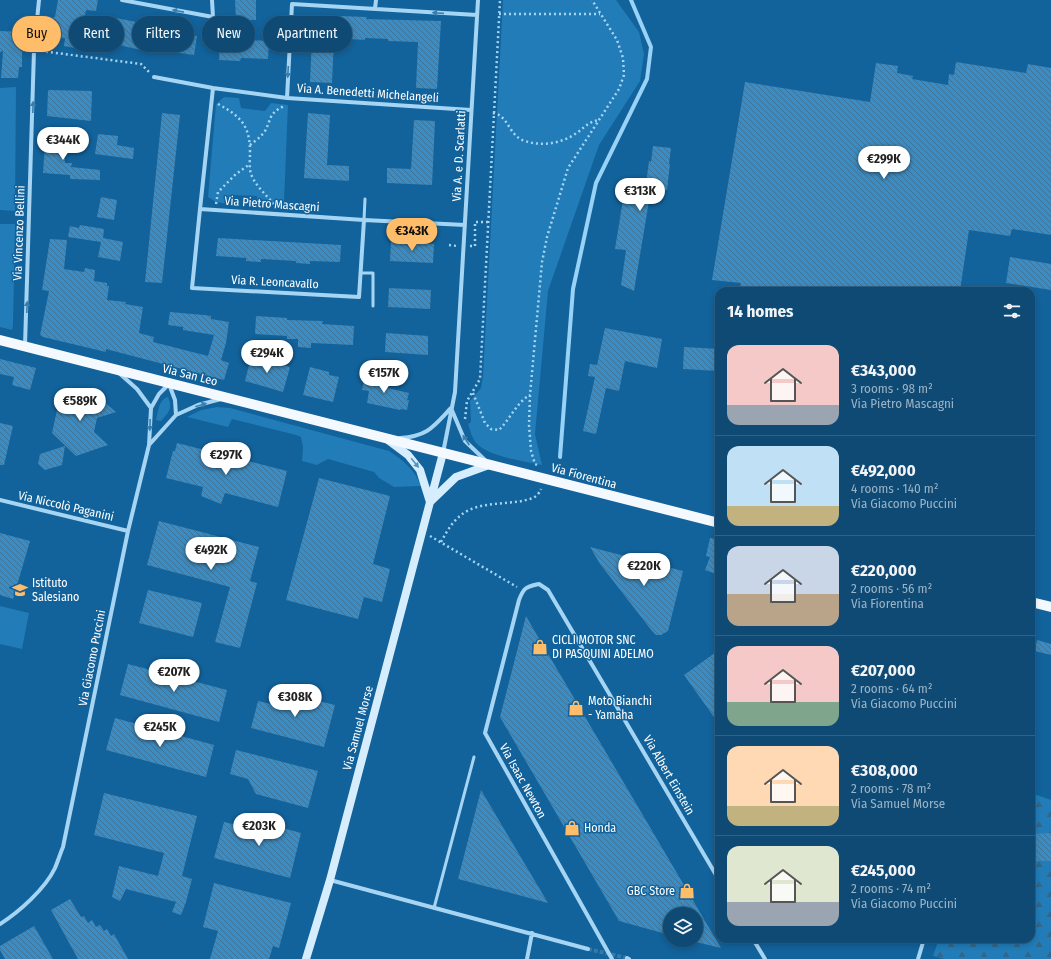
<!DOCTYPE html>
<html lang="en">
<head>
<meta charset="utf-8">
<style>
  :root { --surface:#0e4a74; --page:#175179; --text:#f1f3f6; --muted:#9bb3c5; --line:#2e6286; --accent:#ffbd69 }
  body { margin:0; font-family:"Fira Sans Condensed",sans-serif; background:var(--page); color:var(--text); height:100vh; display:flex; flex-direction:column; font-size:15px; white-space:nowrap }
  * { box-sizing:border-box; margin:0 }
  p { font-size:13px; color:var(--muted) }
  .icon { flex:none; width:22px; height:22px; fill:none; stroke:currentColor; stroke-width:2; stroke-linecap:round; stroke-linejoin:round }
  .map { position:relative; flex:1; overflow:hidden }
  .details { position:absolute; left:715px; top:287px; width:320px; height:656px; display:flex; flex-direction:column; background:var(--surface); border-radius:12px; box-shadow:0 2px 6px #0003,0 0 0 1px var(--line) }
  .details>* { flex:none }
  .guide { position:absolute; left:12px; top:16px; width:380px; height:36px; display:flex; gap:8px }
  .fabs { position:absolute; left:663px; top:907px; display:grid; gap:8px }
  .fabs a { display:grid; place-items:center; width:40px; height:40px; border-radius:50%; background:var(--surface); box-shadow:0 2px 6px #0003,0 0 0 1px var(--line); font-size:20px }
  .price { position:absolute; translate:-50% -34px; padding:0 9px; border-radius:14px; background:#fff; color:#222; font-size:13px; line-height:26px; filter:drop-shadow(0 1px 2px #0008) }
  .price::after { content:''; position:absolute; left:50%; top:24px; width:12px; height:9px; margin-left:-6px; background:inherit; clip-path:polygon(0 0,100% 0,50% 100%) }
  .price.on { background:var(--accent); color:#111 }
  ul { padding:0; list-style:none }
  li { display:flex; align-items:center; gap:12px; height:100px; padding:0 12px }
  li+li { border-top:1px solid var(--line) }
  li span { display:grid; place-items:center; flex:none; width:112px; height:80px; border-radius:12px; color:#555 }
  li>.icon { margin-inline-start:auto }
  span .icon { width:48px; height:48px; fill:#fffc; stroke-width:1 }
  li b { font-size:17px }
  h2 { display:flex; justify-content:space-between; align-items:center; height:48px; padding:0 12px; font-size:17px }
  .tag { padding:0 14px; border-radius:18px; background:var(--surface); box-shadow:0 2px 6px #0003,0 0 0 1px var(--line); font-size:14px; line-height:36px }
  .tag.on { background:var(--accent); color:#111 }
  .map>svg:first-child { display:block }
</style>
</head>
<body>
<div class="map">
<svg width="1051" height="959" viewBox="0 0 1051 959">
  <defs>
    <pattern id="forest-firs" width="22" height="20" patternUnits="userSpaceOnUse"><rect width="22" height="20" fill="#217cb8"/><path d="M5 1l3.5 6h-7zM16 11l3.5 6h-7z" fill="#346687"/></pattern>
    <pattern id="building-back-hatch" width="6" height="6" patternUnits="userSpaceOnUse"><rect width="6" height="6" fill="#3b8cc2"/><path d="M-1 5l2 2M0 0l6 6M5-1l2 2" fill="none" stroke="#427293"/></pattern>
  </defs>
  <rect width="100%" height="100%" fill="#12629b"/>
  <!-- forest -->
  <path fill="url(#forest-firs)" d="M1031 793 1051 800V959H945L933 956 939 939H1031Z"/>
  <!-- green -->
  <path fill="#217cb8" d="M503 0H616L639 32 644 54 640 81 599 145 548 291 535 434 542 465C523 461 491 457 477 444 472 438 470 431 468 424L471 422 470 401 481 388 483 376Z
    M16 87 15 211 0 210V88Z
    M224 97 239 98 241 108 265 111 271 103 288 105 284 202 257 205V196L230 195 228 204 216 202 208 197 216 104Z
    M0 224H15L13 326 12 330 0 327Z
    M168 397C173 408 169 412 161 421L156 420C158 412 159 399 168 397Z
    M217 407 230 408 389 451C403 460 415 470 421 486L394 487 379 478 374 472 328 459 317 465 302 461 303 448 301 437 296 435 232 419 228 427 187 417 201 410Z
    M0 606 29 613 22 649 0 644Z"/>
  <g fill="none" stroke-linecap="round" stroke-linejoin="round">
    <!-- stream -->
    <path stroke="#98d2f7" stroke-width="4" d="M560 457 573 289 596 183 647 79 651 47 631 0"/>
  </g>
  <!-- building -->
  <path fill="url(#building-back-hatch)" d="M58 0H98L96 11 86 10 79 49 64 46 65 38 50 36 53 17H55Z
    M235 0H256V20H236Z
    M313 15 367 17 366 19 441 21 437 89 416 88 418 42 388 41V39L365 38V40L334 38 332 83 310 82Z
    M105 16 147 24 141 50 114 44 113 50 100 48Z
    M0 31 25 32V52L22 51V67H19L18 78H1L3 51 0 52Z
    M168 32 197 36 194 55 165 51Z
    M228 39 269 41 268 59 241 58 240 61 219 60 220 40H228Z
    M956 62 1026 73 1028 64 1051 68V235L1012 229 1010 236 969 230 960 291H743L744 287 740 286 741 283 712 280 745 82 870 102 876 63 898 66 897 73 913 76 912 79 948 85 949 74 954 75Z
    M48 90 92 91 91 121 47 116Z
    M162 113 180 115 162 283 145 282Z
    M308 113 330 115 327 165 349 166V181L304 178Z
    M414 120 435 121 432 185 387 183V168L411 169Z
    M46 130 56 131 55 141H65V163H72L71 167 100 170V180L70 179V175L43 173Z
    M98 134 118 136 117 145 134 148 133 159 95 154Z
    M653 146 671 148 669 164H670L667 190 659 189 657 202 649 201 634 291 621 285 626 250 615 249 626 181 646 184 649 161 651 162Z
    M101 197 117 200 114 220 97 217Z
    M80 225 104 229 103 238 123 242 120 261 98 257 101 242 68 237 70 226 79 228Z
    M218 238 341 245 340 262 310 261V264L296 263V261L261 259V262L246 261V258L216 256Z
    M50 239 67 240 64 269 84 272 85 268 95 270 94 281 107 283V286H109L107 300 126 302 125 304 143 307 139 333 154 337 153 342 208 356 214 335 183 330V327L168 325 170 312 204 315 211 316V319L229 322 226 343 221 360 229 363 224 380 106 349V352L43 337 40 335 49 291 42 290Z
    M391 242 434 244 433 263 390 261Z
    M1010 257 1051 264V290L1006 283Z
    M389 288 431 290 430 309 388 307Z
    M256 316 287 318V320L323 321 322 324 354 326 353 345 311 343V348L298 347V339H287V336L255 334Z
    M605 328 662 339 657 368 625 361 619 391 606 388 596 434 583 431 595 377 588 376 590 364 597 365Z
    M386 333 428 336V355L385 352Z
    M684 347 719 349V371L683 369Z
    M251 357 290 367 283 392 245 381Z
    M0 359 36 368 30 390 12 385 14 377 0 374Z
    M310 367 329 372V375L339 377 333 402 303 395Z
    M366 370 377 373 375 385 409 393 407 400H409L407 410 401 409 400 410 367 403 369 391 362 390Z
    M90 390 116 412 97 418 94 432 108 445 76 456 52 433 59 401Z
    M0 423 13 426 4 465H0Z
    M177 443 287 471 278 507 225 493 221 504 201 496 203 487 166 478 173 451H175Z
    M65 446 62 465 45 470 38 464 40 454Z
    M319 478 390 496 373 564 390 569 382 602 364 597 358 619 286 600Z
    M159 521 259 547 250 581 257 583 240 648 215 642 230 587 147 565Z
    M0 533 30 541 13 599 0 595Z
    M717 535H719V575L705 570 710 557 706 556 710 538 716 539Z
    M590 547 683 571 668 631 661 635H656L652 631 600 564Z
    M148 590 202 603 193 637 139 623Z
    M526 616 534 630 721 948 696 942V914H670V935L619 921 500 717Z
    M1037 640 1051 644V655L1035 651Z
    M719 650V724L684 675Z
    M128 664 227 690 219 722 120 695Z
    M279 691 335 705 324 747 251 728 258 701 275 705Z
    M115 718 214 745 206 777 106 750Z
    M236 750 318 771 308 808 256 794 248 779 230 774Z
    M481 790 548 903 458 879Z
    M104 793 197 816 182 876 192 879 186 902 181 915 172 912 176 902 126 889 120 901 112 897 119 866 158 876 164 853 94 835Z
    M249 819 301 833 290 878 214 858 224 822 245 827 246 824H248Z
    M1051 833V861H1031V834Z
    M214 883 291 903 279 948 273 946 269 959H210L218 931 203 927Z
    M70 899 81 917 84 916 88 923 92 920 96 927 100 925 104 931 107 929 111 936 114 934 128 959H78L51 910Z
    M34 926 53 959H5L0 950V946Z"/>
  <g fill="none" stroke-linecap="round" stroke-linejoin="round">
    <!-- street-tunnel -->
    <path stroke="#367aaa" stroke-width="4" stroke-dasharray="4 2" stroke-linecap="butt" d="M588 949 627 958"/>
    <!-- path -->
    <path stroke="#a6d5f4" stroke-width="2.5" stroke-dasharray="2 3" stroke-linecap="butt" d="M499 14H600
      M41 51 141 64 149 72
      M218 104C240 116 250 125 250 152 250 159 249 168 251 174 256 187 267 195 275 206
      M493 113C495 114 498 114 499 115 509 121 511 137 525 141 543 147 563 143 578 132 586 126 590 121 600 120
      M250 145C255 141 261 137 265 131 272 118 268 114 284 106
      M216 204 218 192 236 174 250 164
      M449 245 457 246
      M470 246H475V222H488
      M473 393 485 423 491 429 499 430C510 419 517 402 530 395
      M465 419 467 401 480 379 500 0
      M537 465 535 464 531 451 529 425 530 395 542 262 547 237 568 168 619 89 624 75 623 58 617 40 592 0
      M430 536 517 587
      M441 542C448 529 455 517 469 510 489 501 514 505 533 498 537 496 540 492 541 489"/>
    <!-- lane -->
    <path stroke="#a6d5f4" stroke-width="3" d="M364 220 365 199
      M361 273H373V306
      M434 908 474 757"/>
    <!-- street -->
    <path stroke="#a6d5f4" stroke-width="4" d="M122 0 213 17 212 0
      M375 9 376 0
      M154 77 213 88 287 98 471 110
      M213 88 200 209 364 220 465 225
      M287 98 292 4 477 15
      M200 209 192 288 359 297 364 220
      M25 346 34 50 39 0
      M119 373 137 389 151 408
      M176 415 198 405 221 399
      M400 438C428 436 433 427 451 408L465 441 486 461
      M443 453 455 392 478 0
      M0 500 128 531
      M330 880 588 949
      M0 924C19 912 45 889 55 868 58 861 60 854 63 847L128 531 149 445 176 415 175 400 169 384 159 394 151 408 149 445
      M753 939 765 959
      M627 958 629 959
      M527 959 532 933
      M612 959 485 733 519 600C524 587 526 587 539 584L548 590 719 880
      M918 959 924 939"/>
    <!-- secondary -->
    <path stroke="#d6edfd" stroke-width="8" d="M388 440 408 455 420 470 430 502 456 477 489 465
      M306 959 330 880 443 453"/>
    <!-- primary -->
    <path stroke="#f3f9ff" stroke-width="10" d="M0 340 719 523
      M1031 602 1051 607"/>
  </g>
  <!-- one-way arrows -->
  <defs><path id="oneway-solid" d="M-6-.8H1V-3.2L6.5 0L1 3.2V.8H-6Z"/></defs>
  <g fill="#377fb1">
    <use href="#oneway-solid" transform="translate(178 11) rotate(-169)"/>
    <use href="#oneway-solid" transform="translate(438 13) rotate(-176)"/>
    <use href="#oneway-solid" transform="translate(288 72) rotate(93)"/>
    <use href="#oneway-solid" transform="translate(33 107) rotate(-88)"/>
    <use href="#oneway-solid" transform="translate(27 307) rotate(-88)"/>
    <use href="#oneway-solid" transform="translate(201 405) rotate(-18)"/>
    <use href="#oneway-solid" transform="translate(150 425) rotate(92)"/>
    <use href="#oneway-solid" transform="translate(466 440) rotate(-123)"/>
  </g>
  <use fill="#5793bd" href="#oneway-solid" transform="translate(415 463) rotate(51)"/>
  <!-- icons -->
  <defs>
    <symbol id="school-bare" viewBox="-9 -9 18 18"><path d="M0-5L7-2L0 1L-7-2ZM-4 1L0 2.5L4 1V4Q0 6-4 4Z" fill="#ffbd69" stroke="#12629b" stroke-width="2.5" paint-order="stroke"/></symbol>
    <symbol id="shop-bare" viewBox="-9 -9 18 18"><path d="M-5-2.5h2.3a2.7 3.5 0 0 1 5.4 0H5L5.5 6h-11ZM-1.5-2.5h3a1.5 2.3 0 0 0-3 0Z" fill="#ffbd69" stroke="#12629b" stroke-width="2.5" paint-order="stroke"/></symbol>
  </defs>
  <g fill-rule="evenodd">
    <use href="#school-bare" x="9" y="579" width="22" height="22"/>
    <use href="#shop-bare" x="529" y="636" width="22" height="22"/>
    <use href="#shop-bare" x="565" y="697" width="22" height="22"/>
    <use href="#shop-bare" x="561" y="817" width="22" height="22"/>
    <use href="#shop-bare" x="676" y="880" width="22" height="22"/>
  </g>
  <g text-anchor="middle" stroke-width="3" stroke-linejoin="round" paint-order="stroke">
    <!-- street labels -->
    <g font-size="12" fill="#fff" stroke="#12629b">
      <text transform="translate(368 93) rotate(4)" y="4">Via A. Benedetti Michelangeli</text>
      <text transform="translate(459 156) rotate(-87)" y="4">Via A. e D. Scarlatti</text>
      <text transform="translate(272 204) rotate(4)" y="4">Via Pietro Mascagni</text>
      <text transform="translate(19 233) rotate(-88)" y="4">Via Vincenzo Bellini</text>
      <text transform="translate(275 282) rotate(3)" y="4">Via R. Leoncavallo</text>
      <text transform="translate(190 375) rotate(14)" y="4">Via San Leo</text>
      <text transform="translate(584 476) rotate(15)" y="4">Via Fiorentina</text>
      <text transform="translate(66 506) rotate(13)" y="4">Via Niccolò Paganini</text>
      <text transform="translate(92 658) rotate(-79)" y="4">Via Giacomo Puccini</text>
      <text transform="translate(358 728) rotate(-75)" y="4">Via Samuel Morse</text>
      <text transform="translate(669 775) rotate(60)" y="4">Via Albert Einstein</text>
      <text transform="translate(523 781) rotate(61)" y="4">Via Isaac Newton</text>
    </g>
    <!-- poi labels -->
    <g font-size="12" fill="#fff" stroke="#12629b" text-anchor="start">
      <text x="32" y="587">Istituto<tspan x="32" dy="14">Salesiano</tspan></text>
      <text x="552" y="644">CICLI MOTOR SNC<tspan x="552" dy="14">DI PASQUINI ADELMO</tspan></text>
      <text x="588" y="705">Moto Bianchi<tspan x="588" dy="14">- Yamaha</tspan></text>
      <text x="584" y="832">Honda</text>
      <text x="675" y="895" text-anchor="end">GBC Store</text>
    </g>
  </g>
</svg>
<div class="fabs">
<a><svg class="icon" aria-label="layers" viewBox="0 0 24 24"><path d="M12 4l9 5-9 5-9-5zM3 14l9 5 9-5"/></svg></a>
</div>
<b class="price" style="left:63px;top:161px">€344K</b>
<b class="price" style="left:884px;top:180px">€299K</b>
<b class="price" style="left:640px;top:212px">€313K</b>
<b class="price on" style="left:412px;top:252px">€343K</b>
<b class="price" style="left:267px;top:374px">€294K</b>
<b class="price" style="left:384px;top:394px">€157K</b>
<b class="price" style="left:80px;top:422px">€589K</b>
<b class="price" style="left:226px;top:476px">€297K</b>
<b class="price" style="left:211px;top:571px">€492K</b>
<b class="price" style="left:644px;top:587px">€220K</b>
<b class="price" style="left:174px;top:693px">€207K</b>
<b class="price" style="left:295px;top:718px">€308K</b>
<b class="price" style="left:160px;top:748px">€245K</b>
<b class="price" style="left:259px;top:847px">€203K</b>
<div class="guide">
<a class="tag on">Buy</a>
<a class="tag">Rent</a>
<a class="tag">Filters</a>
<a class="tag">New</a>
<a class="tag">Apartment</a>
</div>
<section class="details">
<h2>14 homes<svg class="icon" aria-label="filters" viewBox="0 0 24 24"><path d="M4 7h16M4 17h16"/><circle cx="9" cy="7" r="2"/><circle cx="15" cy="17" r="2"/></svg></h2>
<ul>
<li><span style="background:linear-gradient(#f6c9c9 75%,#9aa5b1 0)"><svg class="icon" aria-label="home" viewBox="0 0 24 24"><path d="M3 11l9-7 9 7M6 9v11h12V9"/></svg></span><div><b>€343,000</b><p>3 rooms · 98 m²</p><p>Via Pietro Mascagni</p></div></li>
<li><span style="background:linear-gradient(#bfe0f5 75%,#c2b280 0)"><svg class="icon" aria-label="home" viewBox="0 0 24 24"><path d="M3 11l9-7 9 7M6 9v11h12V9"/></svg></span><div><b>€492,000</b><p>4 rooms · 140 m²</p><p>Via Giacomo Puccini</p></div></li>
<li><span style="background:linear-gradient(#c9d6e8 60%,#b9a48a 0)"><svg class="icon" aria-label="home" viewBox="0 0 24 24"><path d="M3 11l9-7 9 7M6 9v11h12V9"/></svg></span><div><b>€220,000</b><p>2 rooms · 56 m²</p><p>Via Fiorentina</p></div></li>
<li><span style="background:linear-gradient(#f6c9c9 70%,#7fa58c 0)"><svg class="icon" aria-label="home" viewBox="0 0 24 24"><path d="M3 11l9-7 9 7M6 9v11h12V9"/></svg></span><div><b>€207,000</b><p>2 rooms · 64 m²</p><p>Via Giacomo Puccini</p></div></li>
<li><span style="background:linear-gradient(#ffd9b3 75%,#c2b280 0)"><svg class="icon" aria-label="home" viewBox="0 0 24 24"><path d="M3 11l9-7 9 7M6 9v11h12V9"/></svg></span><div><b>€308,000</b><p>2 rooms · 78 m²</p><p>Via Samuel Morse</p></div></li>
<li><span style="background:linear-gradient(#dfe7d0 70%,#9aa5b1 0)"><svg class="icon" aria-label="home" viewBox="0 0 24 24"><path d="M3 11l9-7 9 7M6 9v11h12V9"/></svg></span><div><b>€245,000</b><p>2 rooms · 74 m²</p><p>Via Giacomo Puccini</p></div></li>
</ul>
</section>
</div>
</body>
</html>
